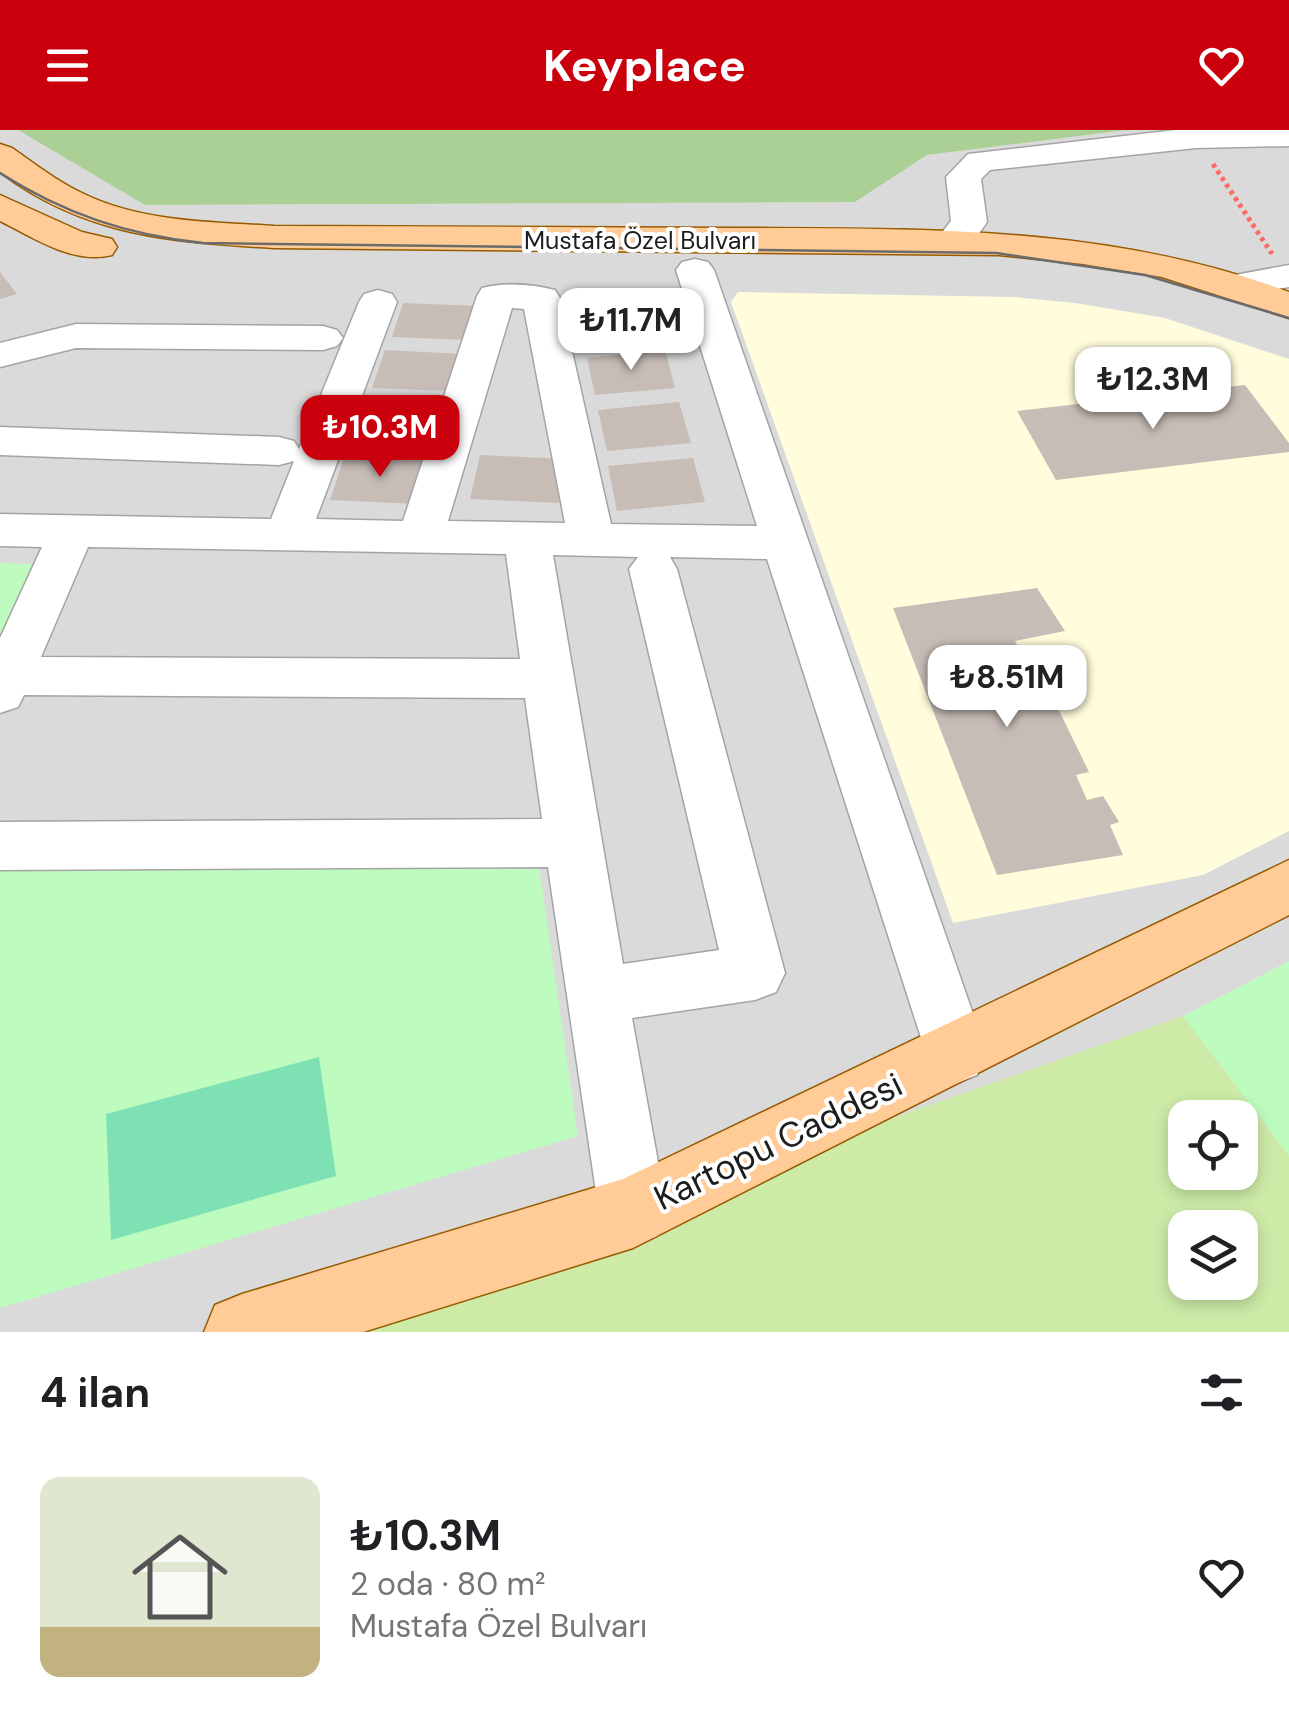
<!DOCTYPE html>
<html lang="tr">
<head>
<meta charset="utf-8">
<style>
  :root { --surface:#fff; --page:#f6f6f6; --text:#202124; --muted:#757577; --accent:#cb000d }
  body { margin:0; font-family:"DM Sans",sans-serif; background:var(--page); color:var(--text); height:100vh; display:flex; flex-direction:column; font-size:38px; white-space:nowrap }
  * { box-sizing:border-box; margin:0 }
  p { font-size:32px; color:var(--muted) }
  .icon { flex:none; width:55px; height:55px; fill:none; stroke:currentColor; stroke-width:2; stroke-linecap:round; stroke-linejoin:round }
  .map { position:relative; height:1202px; overflow:hidden }
  .drawer { display:flex; flex-direction:column; background:var(--surface); flex:1 }
  .drawer>* { flex:none }
  .fabs { position:absolute; left:1168px; top:970px; display:grid; gap:20px }
  .fabs a { display:grid; place-items:center; width:90px; height:90px; border-radius:20px; background:var(--surface); box-shadow:0 5px 15px #0003; font-size:50px }
  .price { position:absolute; translate:-50% -85px; padding:0 22px; border-radius:20px; background:#fff; color:#222; font-size:32px; line-height:65px; filter:drop-shadow(0 2px 5px #0008) }
  .price::after { content:''; position:absolute; left:50%; top:60px; width:30px; height:22px; margin-left:-15px; background:inherit; clip-path:polygon(0 0,100% 0,50% 100%) }
  .price.current { background:var(--accent); color:#fff }
  ul { padding:0; list-style:none }
  li { display:flex; align-items:center; gap:30px; height:250px; padding:0 40px }
  li span { display:grid; place-items:center; flex:none; width:280px; height:200px; border-radius:20px; color:#555 }
  li>.icon { margin-inline-start:auto }
  span .icon { width:120px; height:120px; fill:#fffc; stroke-width:1 }
  li b { font-size:42px }
  h2 { display:flex; justify-content:space-between; align-items:center; height:120px; padding:0 40px; font-size:42px }
  header { display:flex; justify-content:space-between; align-items:center; height:130px; padding:0 40px; background:var(--accent); color:#fff; font-size:45px; font-weight:700 }
  .map>svg:first-child { display:block }
</style>
</head>
<body>
<header><svg class="icon" aria-label="menu" viewBox="0 0 24 24"><path d="M4 6h16M4 12h16M4 18h16"/></svg>Keyplace<svg class="icon" aria-label="heart" viewBox="0 0 24 24"><path d="M12 20l-8-8c-3-5 5-10 8-4 3-6 11-1 8 4z"/></svg></header>
<div class="map">
<svg width="1289" height="1202" viewBox="0 0 1289 1202">
  <rect width="100%" height="100%" fill="#efeae3"/>
  <!-- residential -->
  <path fill="#dbdada" fill-rule="evenodd" d="M0 0H18L146 75 855 72 927 25 1127 0H1289V1202H0ZM1185 988H1240V1042H1185ZM1185 1098H1240V1152H1185Z"/>
  <!-- education -->
  <path fill="#fffddc" d="M738 162 1013 167 1075 173 1165 188 1289 229V701L1203 745 953 793 731 172Z"/>
  <!-- grass -->
  <path fill="#cdeba7" fill-rule="evenodd" d="M1183 886 1289 1026V1202H284ZM1185 988H1240V1042H1185ZM1185 1098H1240V1152H1185Z"/>
  <!-- forest -->
  <path fill="#abd096" d="M18 0H1127L927 25 855 72 145 75Z"/>
  <!-- park -->
  <path fill="#befbbf" d="M0 433 32 434 0 509Z
    M539 736 578 1006 0 1178V737Z
    M1289 831V1026L1183 886Z"/>
  <!-- pitch -->
  <path fill="#7ee1b4" d="M319 927 336 1046 111 1110 106 984Z"/>
  <!-- building -->
  <path fill="#c7bcb6" d="M0 142 17 164 0 169Z
    M648 172 657 206 580 213 573 179Z
    M403 173 478 176 469 210 392 207Z
    M385 220 462 224 453 261 372 258Z
    M665 220 675 258 595 265 587 228Z
    M1245 255 1289 313V322L1056 350 1017 281Z
    M366 272 447 276 437 317 353 313Z
    M679 272 691 313 607 321 598 280Z
    M345 325 429 329 417 374 330 370Z
    M480 325 565 329 558 373 470 369Z
    M693 328 705 372 617 381 608 336Z
    M1037 458 1065 501 1015 511 1024 529H1034L1089 642 1076 645 1087 670 1103 666 1119 692 1110 695 1123 725 997 745 893 478Z"/>
  <g fill="none" stroke-linecap="round" stroke-linejoin="round">
    <defs>
      <path id="minor" d="M1176 0H1289V16L1196 18 990 40 981 49 987 92C974 111 965 125 940 119L935 111 951 91 946 47 968 24Z
        M695 129 708 132 714 140 987 924 977 945 955 954 933 945 767 429 670 427 677 439 785 843 776 862 755 870 632 888 667 1082 657 1106 633 1116 609 1106 599 1082 548 737 0 740V692L542 689 525 568 24 565 18 577 0 583V508L42 417 0 416V384L271 389 294 331 279 335 0 325V297L279 307 294 311 299 319 359 172 364 164 378 160 392 164 397 172 316 389 403 391 477 166 482 158C505 152 532 154 555 160L560 168 611 394 757 396 676 140 682 132ZM512 178 524 179 565 393 448 391ZM88 417 506 424 520 529 41 527ZM553 425 638 427 629 439 719 820 623 834Z
        M1289 135V157L1237 166 1224 163 1218 155 1224 147Z
        M76 194 323 196 337 200 343 208 337 216 323 220 76 218 0 237V213Z"/>
      <path id="major" d="M0 14 12 18C35 34 58 52 84 64 142 92 211 92 274 96 428 96 582 97 736 98 924 99 1110 95 1289 162V188L1162 147 1083 134 999 125 274 118C171 112 85 106 0 42Z
        M0 65 82 102 112 109 117 117 112 125C73 135 33 107 0 91Z
        M1289 730V785L633 1118 363 1202H204L215 1175 242 1164 623 1049Z"/>
    </defs>
    <!-- minor casing -->
    <use href="#minor" stroke="#a4a4a4" stroke-width="3"/>
    <!-- major casing -->
    <use href="#major" stroke="#975b00" stroke-width="3"/>
    <!-- path -->
    <path stroke="#fe6a65" stroke-width="5" stroke-dasharray="4 4" stroke-linecap="butt" d="M1213 34 1272 124"/>
    <!-- minor -->
    <use href="#minor" fill="#fff" fill-rule="evenodd"/>
    <!-- major -->
    <use href="#major" fill="#ffcc98" fill-rule="evenodd"/>
    <!-- tram -->
    <path stroke="#6b6b6b" stroke-width="2.5" d="M0 43C65 84 127 105 203 113L996 123 1145 145 1289 188"/>
  </g>
  <g text-anchor="middle" stroke-width="8" stroke-linejoin="round" paint-order="stroke">
    <!-- far-street labels -->
    <g font-size="25" fill="#1d1d1d" stroke="#fff">
      <text x="640" y="119">Mustafa Özel Bulvarı</text>
    </g>
    <!-- near-street labels -->
    <g font-size="35" fill="#1d1d1d" stroke="#fff">
      <text transform="translate(778 1011) rotate(-26)" y="12">Kartopu Caddesi</text>
    </g>
  </g>
</svg>
<div class="fabs">
<a><svg class="icon" aria-label="locate" viewBox="0 0 24 24"><circle cx="12" cy="12" r="6"/><path d="M12 2v4M12 18v4M2 12h4M18 12h4"/></svg></a>
<a><svg class="icon" aria-label="layers" viewBox="0 0 24 24"><path d="M12 4l9 5-9 5-9-5zM3 14l9 5 9-5"/></svg></a>
</div>
<b class="price" style="left:631px;top:243px">₺11.7M</b>
<b class="price" style="left:1153px;top:302px">₺12.3M</b>
<b class="price current" style="left:380px;top:350px">₺10.3M</b>
<b class="price" style="left:1007px;top:600px">₺8.51M</b>
</div>
<section class="drawer">
<h2>4 ilan<svg class="icon" aria-label="filters" viewBox="0 0 24 24"><path d="M4 7h16M4 17h16"/><circle cx="9" cy="7" r="2"/><circle cx="15" cy="17" r="2"/></svg></h2>
<ul>
<li><span style="background:linear-gradient(#dfe7d0 75%,#c2b280 0)"><svg class="icon" aria-label="home" viewBox="0 0 24 24"><path d="M3 11l9-7 9 7M6 9v11h12V9"/></svg></span><div><b>₺10.3M</b><p>2 oda · 80 m²</p><p>Mustafa Özel Bulvarı</p></div><svg class="icon" aria-label="heart" viewBox="0 0 24 24"><path d="M12 20l-8-8c-3-5 5-10 8-4 3-6 11-1 8 4z"/></svg></li>
</ul>
</section>
</body>
</html>
